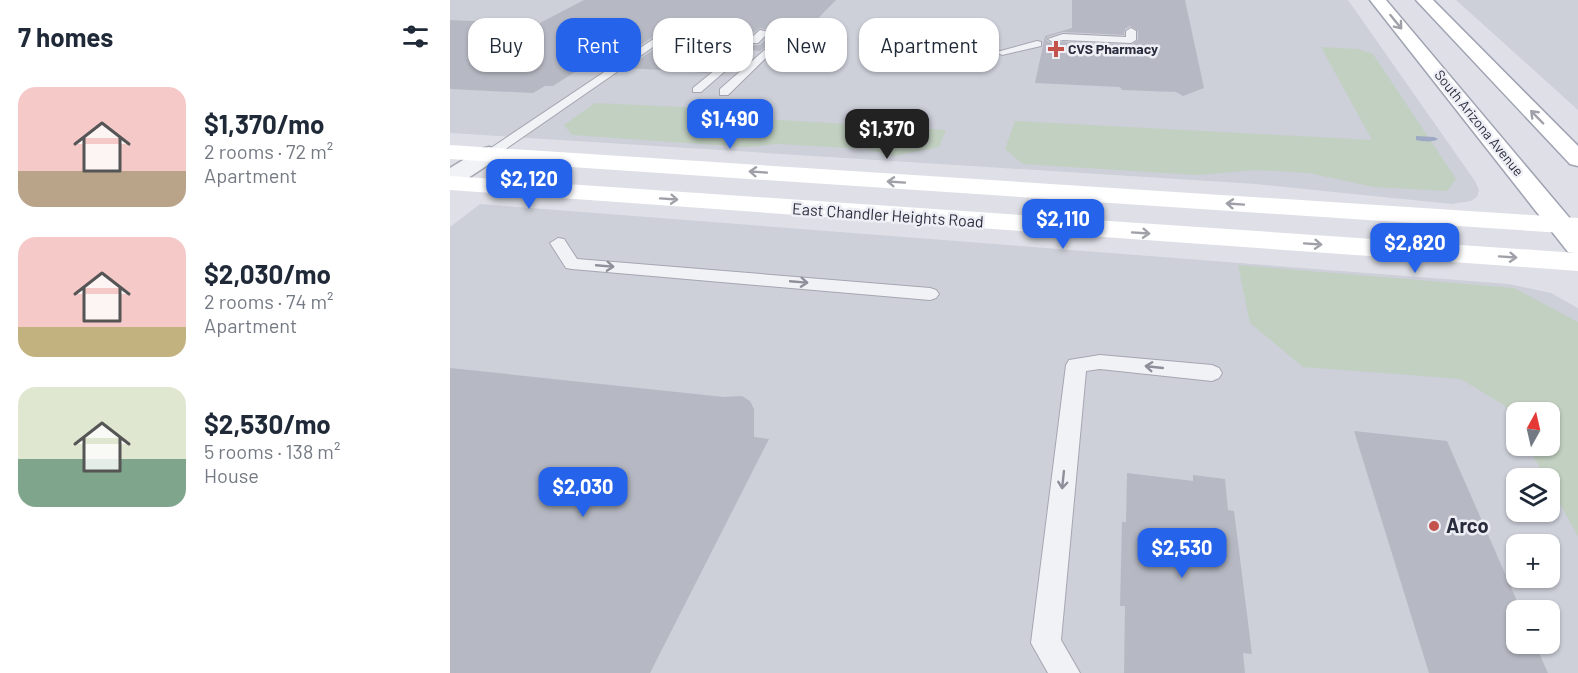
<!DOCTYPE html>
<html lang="en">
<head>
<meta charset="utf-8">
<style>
  :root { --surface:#fff; --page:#f6f6f7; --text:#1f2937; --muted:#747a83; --accent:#2563eb }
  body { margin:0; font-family:Barlow,sans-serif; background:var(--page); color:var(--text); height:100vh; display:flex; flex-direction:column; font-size:22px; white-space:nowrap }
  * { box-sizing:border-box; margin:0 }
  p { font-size:20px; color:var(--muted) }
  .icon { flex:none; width:33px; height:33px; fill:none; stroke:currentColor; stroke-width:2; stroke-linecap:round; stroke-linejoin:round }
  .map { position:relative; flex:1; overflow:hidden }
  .panel { display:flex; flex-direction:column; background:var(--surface); width:450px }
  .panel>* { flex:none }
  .guide { position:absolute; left:18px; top:18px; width:570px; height:54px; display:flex; gap:12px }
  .needle { width:39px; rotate:8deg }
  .tools { position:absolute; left:1056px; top:402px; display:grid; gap:12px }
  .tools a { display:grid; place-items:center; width:54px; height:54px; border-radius:12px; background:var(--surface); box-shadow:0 2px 4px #0004; font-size:30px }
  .price { position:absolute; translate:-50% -51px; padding:0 14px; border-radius:12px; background:var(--accent); color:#fff; font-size:20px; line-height:39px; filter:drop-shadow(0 2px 3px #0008) }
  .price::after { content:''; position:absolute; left:50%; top:36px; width:18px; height:14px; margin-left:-9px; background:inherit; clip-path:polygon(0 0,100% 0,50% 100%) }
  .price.on { background:#222; color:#fff }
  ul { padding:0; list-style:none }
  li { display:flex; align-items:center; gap:18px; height:150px; padding:0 18px }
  li span { display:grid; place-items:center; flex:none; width:168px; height:120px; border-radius:18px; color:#555 }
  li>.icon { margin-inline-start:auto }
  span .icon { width:72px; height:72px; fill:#fffc; stroke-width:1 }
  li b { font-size:26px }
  h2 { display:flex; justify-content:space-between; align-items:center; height:72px; padding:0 18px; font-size:26px }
  .chip { padding:0 21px; border-radius:18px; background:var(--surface); box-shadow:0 2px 4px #0004; font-size:21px; line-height:54px }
  .chip.on { background:var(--accent); color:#fff }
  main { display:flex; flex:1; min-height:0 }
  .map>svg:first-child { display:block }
</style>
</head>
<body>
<main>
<section class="panel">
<h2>7 homes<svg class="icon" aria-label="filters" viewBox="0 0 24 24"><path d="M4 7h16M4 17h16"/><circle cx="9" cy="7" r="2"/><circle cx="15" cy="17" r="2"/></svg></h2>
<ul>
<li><span style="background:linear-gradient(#f6c9c9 70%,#b9a48a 0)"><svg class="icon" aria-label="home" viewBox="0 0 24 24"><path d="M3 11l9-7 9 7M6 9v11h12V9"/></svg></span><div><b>$1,370/mo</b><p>2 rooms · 72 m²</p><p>Apartment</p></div></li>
<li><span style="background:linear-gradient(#f6c9c9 75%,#c2b280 0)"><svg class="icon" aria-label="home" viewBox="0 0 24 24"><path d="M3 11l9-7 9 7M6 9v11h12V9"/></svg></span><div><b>$2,030/mo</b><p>2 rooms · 74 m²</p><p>Apartment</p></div></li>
<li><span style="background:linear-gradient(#dfe7d0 60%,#7fa58c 0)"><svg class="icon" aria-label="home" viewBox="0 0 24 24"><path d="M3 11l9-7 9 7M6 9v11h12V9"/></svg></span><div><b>$2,530/mo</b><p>5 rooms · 138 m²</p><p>House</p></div></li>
</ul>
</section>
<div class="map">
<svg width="1128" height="673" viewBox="0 0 1128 673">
  <rect width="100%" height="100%" fill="#dfe0e7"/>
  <!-- built -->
  <path fill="#cdcfd9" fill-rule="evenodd" d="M0 0H898L1025 181 1029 190 1027 197 1021 201 1002 204 806 184 0 133Z
    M1006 0H1128V110Z
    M30 204 1059 284 1101 293 1128 308V673H0V227ZM1066 412H1100V446H1066ZM1066 478H1100V512H1066ZM1066 544H1100V578H1066ZM1066 610H1100V644H1066Z"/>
  <!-- green -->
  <path fill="#c1d0c0" d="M871 47 908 49 923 54 1006 179 997 191 924 187 859 173 805 170 747 175 573 164 555 149 565 121 922 140Z
    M145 103 298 110 312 119 496 130 489 147 444 156 416 149 328 144 295 147 122 135 114 125Z
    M788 265 1064 288 1128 322V536L1100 486V478H1096L1077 446H1100V412H1066V427L1054 405 1011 379 853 367 800 323Z"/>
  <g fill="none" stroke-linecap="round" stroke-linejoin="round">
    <!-- stream -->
    <path fill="#9ca8c4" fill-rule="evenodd" d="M966 136 984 137 988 139C983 143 972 141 966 140Z"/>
  </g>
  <!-- building -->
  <path fill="#b6b9c3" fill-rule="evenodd" d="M134 0H386L335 52 324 51 317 46 310 51 299 50 298 46 292 45 258 73 177 68 233 29 232 25 225 22 158 67 134 66 103 86H95L83 93 0 89V20L88 24ZM310 28 319 30 321 34 310 45H298V37ZM330 29 343 33 333 46H323L320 42Z
    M622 0H735L754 88 733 96 726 92 672 90 670 87 585 83 595 36 622 28ZM680 26 688 31V40L681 45 613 42 603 44 596 40 597 37 613 32 674 35 675 29Z
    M0 368 274 397 292 396 300 401 304 409V437L319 439 200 673H0Z
    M904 431 997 441 1071 610H1066V644H1085L1098 673H979Z
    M677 473 743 481V475L775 479 778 510 784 511 802 654 793 653 795 673H674L675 606H670L672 522H676Z"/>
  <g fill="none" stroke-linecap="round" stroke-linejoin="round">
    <defs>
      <path id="service" d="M226 24 231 27 229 29 44 157H34L32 154Z
        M681 28 686 31V40L681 43 613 40 603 42 598 39 613 34 676 37V31Z
        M310 30 319 32 308 43H300V39Z
        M332 31 341 33 331 44H323L322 42Z
        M587 41 591 42V46L552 55 547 52Z
        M293 47 297 48V52L251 92H243V88Z
        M317 48 322 51 321 53 278 95H270V89Z
        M108 238 114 239 127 259 480 288 486 290 489 294 486 298 480 300 122 269 116 268 100 243Z
        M650 355 762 365 769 368 772 373 769 378 762 381 650 369 636 371 611 640 630 673H598L581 643 616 365 619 360Z"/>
      <path id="minor" d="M39 147 47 149 51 154 47 159 9 184 0 186V168L31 149Z"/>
      <path id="primary" d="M920 0H936L1128 228V254L1118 252Z
        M966 0H983L1128 146V166L1120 164Z"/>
    </defs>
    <!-- service casing -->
    <use href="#service" stroke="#a5a6b1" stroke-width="2"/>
    <!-- minor casing -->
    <use href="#minor" stroke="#a5a6b1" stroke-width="3"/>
    <!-- primary casing -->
    <use href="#primary" stroke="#9fa3b2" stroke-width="3"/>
    <!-- service -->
    <use href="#service" fill="#f1f2f6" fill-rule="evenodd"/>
    <!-- minor -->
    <use href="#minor" fill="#f1f2f6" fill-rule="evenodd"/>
    <!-- secondary -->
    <path fill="#fff" fill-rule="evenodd" d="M0 145 1128 218V234L0 159Z
      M0 176 1128 253V271L0 190Z"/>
    <!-- primary -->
    <use href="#primary" fill="#fff" fill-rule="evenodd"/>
  </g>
  <!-- one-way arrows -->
  <defs><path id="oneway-shaft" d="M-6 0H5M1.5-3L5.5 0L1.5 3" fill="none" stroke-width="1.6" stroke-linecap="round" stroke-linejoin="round" transform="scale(1.5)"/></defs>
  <g stroke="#9fa0a8">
    <use href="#oneway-shaft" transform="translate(946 22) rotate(51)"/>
    <use href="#oneway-shaft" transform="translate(1087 117) rotate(-134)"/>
    <use href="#oneway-shaft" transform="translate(308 172) rotate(-176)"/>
    <use href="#oneway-shaft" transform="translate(446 182) rotate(-176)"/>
    <use href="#oneway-shaft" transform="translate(219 199) rotate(4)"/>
    <use href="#oneway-shaft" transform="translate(785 204) rotate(-176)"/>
    <use href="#oneway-shaft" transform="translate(691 233) rotate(4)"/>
    <use href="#oneway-shaft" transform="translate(863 244) rotate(4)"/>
    <use href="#oneway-shaft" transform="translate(1058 257) rotate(4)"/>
  </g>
  <g stroke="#8d8f9a">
    <use href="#oneway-shaft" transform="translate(155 266) rotate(5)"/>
    <use href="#oneway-shaft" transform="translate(349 282) rotate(5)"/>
    <use href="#oneway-shaft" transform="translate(704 367) rotate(-174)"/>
    <use href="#oneway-shaft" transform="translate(613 480) rotate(96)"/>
  </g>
  <!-- markers -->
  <g fill="#c3524d" stroke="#eeeff5" stroke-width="2">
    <path d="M603 40h6v6h6v6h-6v6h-6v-6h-6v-6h6z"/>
    <circle cx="984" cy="526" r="6"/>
  </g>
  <g text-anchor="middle" stroke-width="5" stroke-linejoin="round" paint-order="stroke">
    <!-- far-poi labels -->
    <g font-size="14" font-weight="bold" fill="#292c3d" stroke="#eeeff5" text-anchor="start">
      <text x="618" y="54">CVS Pharmacy</text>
    </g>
    <!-- far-street labels -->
    <g font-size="14" fill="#292c3d" stroke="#eeeff5">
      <text transform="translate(1029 123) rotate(51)" y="5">South Arizona Avenue</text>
    </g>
    <!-- street labels -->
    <g font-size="16" fill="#292c3d" stroke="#eeeff5">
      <text transform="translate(438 215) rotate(4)" y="6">East Chandler Heights Road</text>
    </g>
    <!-- near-poi labels -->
    <g font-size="20" font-weight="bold" fill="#292c3d" stroke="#eeeff5" text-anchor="start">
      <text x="996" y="533">Arco</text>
    </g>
  </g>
</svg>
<div class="tools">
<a><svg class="needle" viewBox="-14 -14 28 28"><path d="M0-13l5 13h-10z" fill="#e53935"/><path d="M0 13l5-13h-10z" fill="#747a83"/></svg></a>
<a><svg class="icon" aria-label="layers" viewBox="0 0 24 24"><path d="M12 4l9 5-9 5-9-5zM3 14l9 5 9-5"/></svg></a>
<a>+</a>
<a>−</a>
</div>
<b class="price" style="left:280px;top:150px">$1,490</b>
<b class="price on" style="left:437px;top:160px">$1,370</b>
<b class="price" style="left:79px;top:210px">$2,120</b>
<b class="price" style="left:613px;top:250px">$2,110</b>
<b class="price" style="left:965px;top:274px">$2,820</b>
<b class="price" style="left:133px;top:518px">$2,030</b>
<b class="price" style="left:732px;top:579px">$2,530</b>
<div class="guide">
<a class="chip">Buy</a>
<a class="chip on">Rent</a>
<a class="chip">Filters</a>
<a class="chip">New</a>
<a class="chip">Apartment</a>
</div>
</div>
</main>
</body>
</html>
